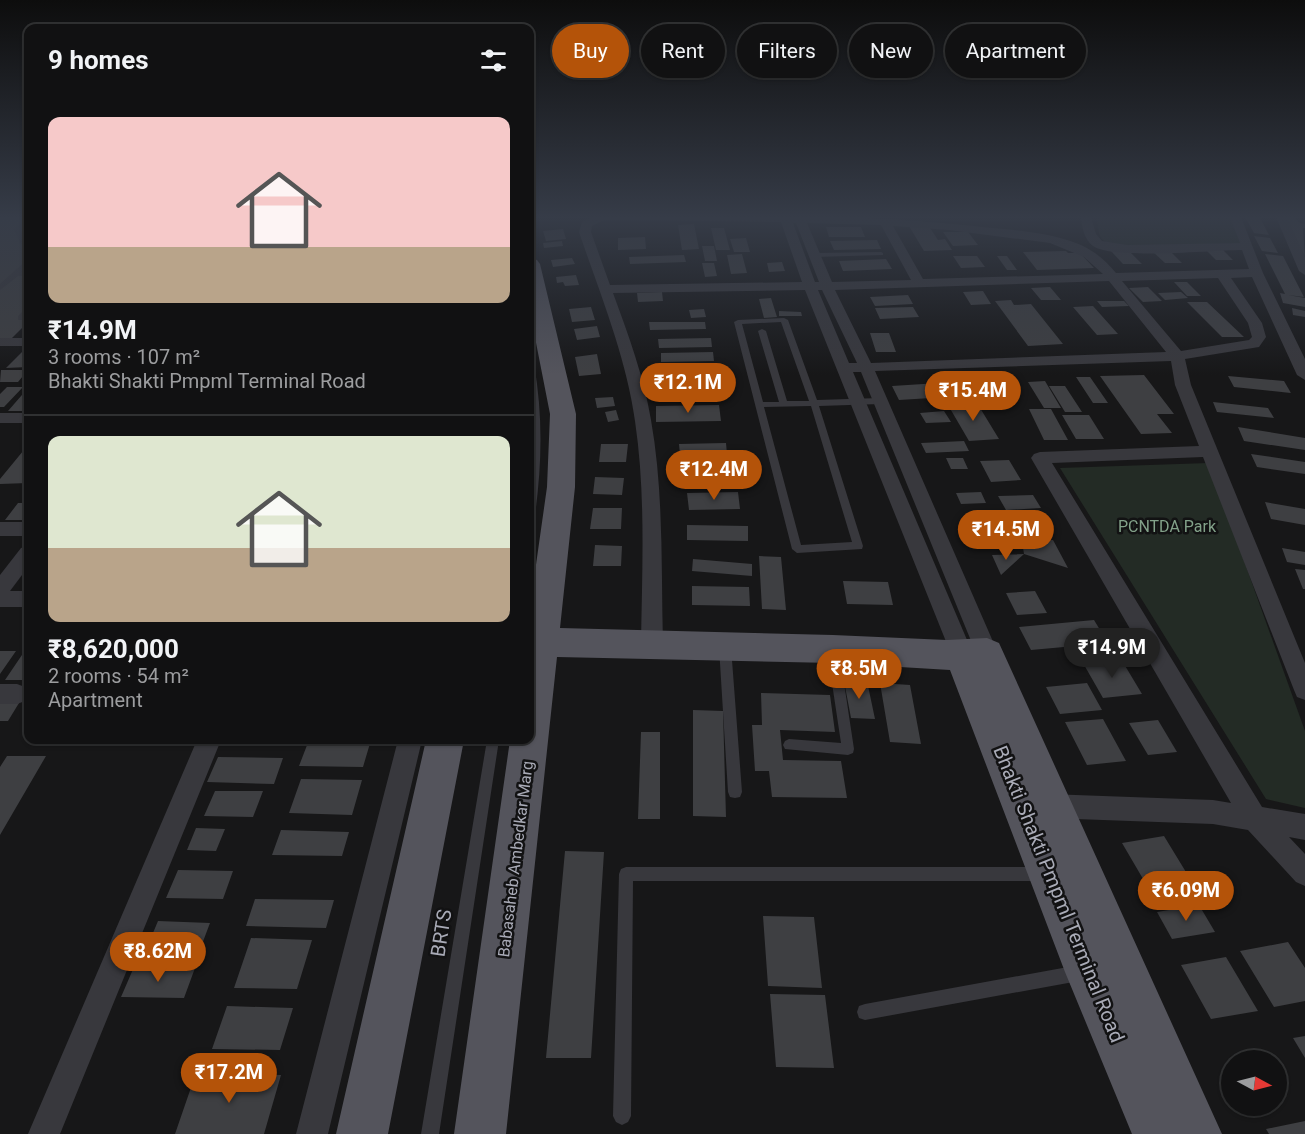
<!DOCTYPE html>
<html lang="en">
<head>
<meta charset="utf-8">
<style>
  :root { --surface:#111112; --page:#1a1a1b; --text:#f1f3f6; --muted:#9c9d9f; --line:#303132; --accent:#b45309 }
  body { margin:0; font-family:Roboto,sans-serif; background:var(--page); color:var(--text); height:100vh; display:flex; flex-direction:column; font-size:22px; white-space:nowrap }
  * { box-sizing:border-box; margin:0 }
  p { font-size:20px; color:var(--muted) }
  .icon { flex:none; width:33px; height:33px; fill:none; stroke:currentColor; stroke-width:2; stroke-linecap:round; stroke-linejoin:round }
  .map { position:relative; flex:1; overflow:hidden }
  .side { position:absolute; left:24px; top:24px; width:510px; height:720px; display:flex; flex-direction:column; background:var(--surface); border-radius:12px; box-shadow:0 2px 4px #0004,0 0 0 2px var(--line) }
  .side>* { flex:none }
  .guide { position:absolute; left:552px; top:24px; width:570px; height:54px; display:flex; gap:12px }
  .needle { width:39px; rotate:97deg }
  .fabs { position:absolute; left:1221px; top:1050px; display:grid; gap:12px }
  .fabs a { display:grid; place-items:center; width:66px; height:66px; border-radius:50%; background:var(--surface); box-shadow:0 2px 4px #0004,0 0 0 2px var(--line); font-size:30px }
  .price { position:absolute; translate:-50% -51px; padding:0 14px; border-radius:21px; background:var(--accent); color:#fff; font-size:20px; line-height:39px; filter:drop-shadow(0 2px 3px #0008) }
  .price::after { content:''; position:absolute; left:50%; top:36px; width:18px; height:14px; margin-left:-9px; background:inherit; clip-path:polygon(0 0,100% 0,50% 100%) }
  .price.on { background:#222; color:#fff }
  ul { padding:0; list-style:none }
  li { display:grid; align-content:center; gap:12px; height:318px; padding:0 24px }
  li+li { border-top:2px solid var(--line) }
  li span { display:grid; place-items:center; height:186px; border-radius:12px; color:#555 }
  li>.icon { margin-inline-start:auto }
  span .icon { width:108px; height:108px; fill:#fffc; stroke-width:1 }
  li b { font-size:26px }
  h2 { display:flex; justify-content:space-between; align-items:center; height:72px; padding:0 24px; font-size:26px }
  .pill { padding:0 21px; border-radius:27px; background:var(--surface); box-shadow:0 2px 4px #0004,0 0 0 2px var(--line); font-size:21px; line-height:54px }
  .pill.on { background:var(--accent); color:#fff }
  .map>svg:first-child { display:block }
</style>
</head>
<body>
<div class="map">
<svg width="1305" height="1134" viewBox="0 0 1305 1134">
  <rect width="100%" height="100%" fill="#171718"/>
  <!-- green -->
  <path fill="#232b25" d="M1097 217H1233L1244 243 1122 246C1099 242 1099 240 1097 217Z
    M1209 463 1305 731V808L1266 799 1060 468Z"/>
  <!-- building -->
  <path fill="#3e3f42" d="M0 217H28V269L26 271 28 272V322L9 341H0Z
    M1245 217 1260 218 1269 235 1254 233Z
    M1284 217H1293L1300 223 1305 224V228H1303L1305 257Z
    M694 224 699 249 682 250 678 225Z
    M928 225 938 240 945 239 952 250 924 251 909 226Z
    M826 227H861L865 237H829Z
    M711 228H724L730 250H716Z
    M563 229 566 239 546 241 543 231Z
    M943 232H968L978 245 953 246Z
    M1254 236 1270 238 1278 253 1262 251Z
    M645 237 646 249 618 250V238Z
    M746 238 750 252H734L730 239Z
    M877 240 881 249 834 250 830 241Z
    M562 241 563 246 544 248 543 243Z
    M702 246H714L717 261H705Z
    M1204 248H1221L1233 260H1216Z
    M1168 249 1182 263H1165L1151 250Z
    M1066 251 1068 253H1080L1094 268 1037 270 1023 252Z
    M1111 251H1129L1142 264H1123Z
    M742 254 747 273 731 274 727 255Z
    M1265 254 1283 256 1304 297 1288 295 1305 298V307L1283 303 1280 293 1285 294Z
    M684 255 686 262 630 264 629 257Z
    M953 256H977L985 267 961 268Z
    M997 256H1007L1017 270H1007Z
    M572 258 575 264 553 267 551 260Z
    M886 259 892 269 843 271 839 261Z
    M782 262 785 271 769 272 767 263Z
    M702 263H714L717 276 705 277Z
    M576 275 579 285 565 286 563 282 557 283 556 277Z
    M1174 282H1187L1201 296H1187Z
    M1050 287 1061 300H1041L1031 288Z
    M1148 287 1162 301 1143 302 1129 288Z
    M983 291 991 304 971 305 963 292Z
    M662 292 663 301 638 302 637 293Z
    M1181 292 1188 298 1165 300 1158 293Z
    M908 295 913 304 875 306 870 297Z
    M771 298 777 317 764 318 759 299Z
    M1011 300 1014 305 1031 304 1063 344 1028 346 995 301Z
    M1097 301H1124L1129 306 1102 307Z
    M1187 302H1207L1244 337H1222Z
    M1093 306 1118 334 1097 335 1073 307Z
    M591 307 595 320 572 322 569 309Z
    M913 307 919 317 880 319 875 308Z
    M1292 308 1305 311V317L1293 315Z
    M704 309 706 317 691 318 689 310Z
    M779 311 801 312 802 316H779Z
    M649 322H705L706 329 650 330Z
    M597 326 600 337 577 340 574 329Z
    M870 333H889L896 352H876Z
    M711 338 712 347 659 348 658 339Z
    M22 352H28V367L6 368Z
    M713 352 714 361 661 362V353Z
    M597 354 601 374 579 376 575 357Z
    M687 368H714L715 378H688Z
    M1 370H28L18 382H0Z
    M1144 375 1174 414H1157L1172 433 1141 434 1100 376Z
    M1228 376 1284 381 1291 393 1234 387Z
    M1076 377H1090L1108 403H1093Z
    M1045 381 1061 408H1044L1028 382Z
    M939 383 947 397 899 400 892 386Z
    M1049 386H1065L1082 412H1065Z
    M7 387H23L4 407H0V394Z
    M28 388 27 411H8Z
    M613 397 615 406 597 408 595 398Z
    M1213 402 1268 408 1274 418 1217 412Z
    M977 403 999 439 969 441 948 405Z
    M719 405 721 421 656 422V406Z
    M1029 409H1051L1068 440H1044Z
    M616 410 619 420 608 422 605 412Z
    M944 411 951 422 926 423 920 413Z
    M1062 415H1089L1104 439H1076Z
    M1238 427 1305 438V450L1244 441Z
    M964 441 969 451 926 453 921 443Z
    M726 443 727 454 680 455 679 444Z
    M601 444H628L626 462H599Z
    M28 445V483L0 484V479Z
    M1251 454 1305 462V474L1257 467Z
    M946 458H963L968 469H951Z
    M1009 460 1021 480 991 482 980 461Z
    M737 467 739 479 684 480 683 468Z
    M595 477 624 478 622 495 593 494Z
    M738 492 740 509 689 510 687 493Z
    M981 492 986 503 961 504 956 493Z
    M1033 495 1041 508 1006 510 998 496Z
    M1265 502 1305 509V525L1271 519Z
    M18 503H28V520H5Z
    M593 508H622L621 529H590Z
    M1001 519 1009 533 978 536 971 521Z
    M687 525 748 526V541L687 540Z
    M1053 540 1068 568 1024 554 1022 541Z
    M595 545 622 546 621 566H593Z
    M1282 548 1305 552V565L1287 562Z
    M1024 554 1001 575 992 555Z
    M759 556 781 557 786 610 762 609Z
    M693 559 752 564V576L692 571Z
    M1295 569 1305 570V589H1303Z
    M843 581 888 582 893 605 847 604Z
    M692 586 749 587 750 606 692 605Z
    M1035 591 1047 613 1017 615 1006 593Z
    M1094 620 1108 643 1031 650 1019 627Z
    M26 649H28V676L26 680H5Z
    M0 651H16L0 674Z
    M1121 659 1142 694 1103 698 1083 663Z
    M844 681H867L875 719 851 718Z
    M880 683 910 685 921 744 890 742Z
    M1087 683 1102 710 1060 714 1046 687Z
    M761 693 830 695 835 732 780 730 783 760 841 761 847 798 772 797 769 771H755L752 725H762Z
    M0 703H19L8 721H0Z
    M693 710 723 711 726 817 693 816Z
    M1103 719 1126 761 1087 765 1065 722Z
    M1158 720 1177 752 1148 755 1129 723Z
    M641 732H660V819H638Z
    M309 740H371L363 767 299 766Z
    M7 756H46L0 835V767Z
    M218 757 283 758 274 784 207 782Z
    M301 779 362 780 352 815 289 813Z
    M215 791H263L253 817 204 816Z
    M196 828 225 829 216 851 187 850Z
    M281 830 349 832 342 856 272 855Z
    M1164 836 1189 877 1146 884 1122 843Z
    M565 851 604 852 591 1058H546Z
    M178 870 233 871 223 899 166 898Z
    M255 899 334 900 326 928 246 926Z
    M1199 905 1215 932 1172 939 1157 912Z
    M763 916 814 917 822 988 768 986Z
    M158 921 210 923 196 960 142 959Z
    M251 938 312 940 297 989 234 988Z
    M1288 942 1305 968V1001L1274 1007 1240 951Z
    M1226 957 1258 1011 1211 1019 1181 965Z
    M134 967 195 968 184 998 121 997Z
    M770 994 825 995 834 1068 776 1067Z
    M227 1006 293 1008 280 1050 212 1049Z
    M1305 1036V1058L1293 1038Z
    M196 1073 281 1075 264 1134H175Z
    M1305 1121V1134H1269L1266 1129Z"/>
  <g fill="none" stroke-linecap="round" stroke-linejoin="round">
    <!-- service -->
    <path fill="#38383d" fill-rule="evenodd" d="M26 217H28V221L20 229 25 241 28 243V248L20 243 14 229Z
      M881 252 883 253V255L814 257 811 255 814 253Z
      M28 259V264L22 272H28V276H18L0 290V284Z
      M25 309H28V315L24 320H18V316Z
      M784 318 788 320 817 400 880 398 884 401 880 404 819 406 863 546 862 549 797 553 792 549 734 322 738 320ZM781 322 809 401H787L766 331 762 329 758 331 779 402H763L742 324ZM811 406 852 542 801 545 764 407Z
      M530 362 534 364C543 415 542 464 535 515L530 519C527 493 532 466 533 440 533 414 527 387 530 362Z
      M725 642 729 644 731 647 742 792 740 797 735 798 730 797 728 792 719 647 721 644Z
      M833 645 837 647 839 650 854 749 853 753 848 755 785 749 783 745 785 741 789 739 841 743 827 650 829 647Z
      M487 740H499L439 1134H421Z
      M626 867H1042L1047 869 1049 874 1047 879 1042 881H633L631 1116 628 1122 622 1125 616 1122 613 1116 619 874 621 869Z
      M1079 965 1084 968 1087 973 1084 978 1079 981 865 1020 859 1018 857 1012 859 1006 865 1004Z"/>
    <!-- minor -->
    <path fill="#38383d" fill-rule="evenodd" d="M593 217C721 217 848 212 974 226 1009 230 1048 231 1081 245 1096 252 1106 261 1116 273L1249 269 1242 250C1214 250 1113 260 1093 246 1084 239 1082 227 1081 217H1091L1096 234 1102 241 1127 245 1240 243 1230 217H1241L1263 273 1305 359V380L1297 375 1252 277 1231 278 1262 323 1266 337 1259 347 1185 359 1191 385 1305 663V700L1297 697 1294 690 1203 457 1052 463 1262 807 1305 814V840L1289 837 1305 854V886L1296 882 1248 830 1213 824 1048 818 1039 815 1036 806 1039 797 1048 794 1213 800 1231 803 1031 458 1034 454 1040 452 1199 446 1175 385 1171 361 875 371 998 653 995 659 987 662 979 659 976 653 861 372H853L973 654 970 660 962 663 954 660 951 654 805 290 613 293C628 334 644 377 651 420 664 494 661 570 663 645L660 651 652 654 644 651 641 645C642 571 646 495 635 421 626 356 600 294 579 232L582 222ZM613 220 781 222 802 282 610 285 591 232 592 226 602 221ZM793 223H796L819 282H815ZM807 223 881 225 911 280 832 282ZM893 226 949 230 1050 243 1084 257 1103 274 923 279ZM1218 278 1248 323 1252 337 1249 340 1181 351 1122 281ZM1109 281 1166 352 871 363 835 290ZM818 290H822L857 363H849Z
      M1276 217H1287L1305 257V275L1299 271Z
      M0 338H28V346H0Z
      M0 413H28V423H0Z
      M0 522H28V536H0Z
      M28 546V567L10 591H28V607H0V575L21 548Z
      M0 684H17L25 687 28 694 25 701 17 704H0Z
      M197 740H221L60 1134H28Z
      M398 740H422L328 1134H296Z"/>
    <!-- primary -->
    <path fill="#54545c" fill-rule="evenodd" d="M530 258 537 260 540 264 576 414 575 487 560 628 833 635 947 640 987 638 999 643 1222 1134H1132L1065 972 950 670 833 663 557 657 506 1134H454L510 740H530V607L547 487 550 414 530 312Z
      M426 740H464L388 1134H336Z"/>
  </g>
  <!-- sky -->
  <linearGradient id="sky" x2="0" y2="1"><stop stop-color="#0d0d0d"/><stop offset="0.58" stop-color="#363c48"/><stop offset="1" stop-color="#363c48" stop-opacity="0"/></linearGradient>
  <rect width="1305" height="375" fill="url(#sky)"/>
  <g text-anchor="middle" stroke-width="5" stroke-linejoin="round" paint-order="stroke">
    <!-- park labels -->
    <g font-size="16" fill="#82a189" stroke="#121213">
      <text x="1167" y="532">PCNTDA Park</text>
    </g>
    <!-- street labels -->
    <g font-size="16" fill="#a9abb7" stroke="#121213">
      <text transform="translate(515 859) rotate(-83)" y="6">Babasaheb Ambedkar Marg</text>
    </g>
    <!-- near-street labels -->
    <g font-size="20" fill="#a9abb7" stroke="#121213">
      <text transform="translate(1059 894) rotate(68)" y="7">Bhakti Shakti Pmpml Terminal Road</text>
      <text transform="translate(441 933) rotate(-81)" y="7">BRTS</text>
    </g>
  </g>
</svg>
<div class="fabs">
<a><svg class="needle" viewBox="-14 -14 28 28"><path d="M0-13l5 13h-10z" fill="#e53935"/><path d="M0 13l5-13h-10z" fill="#9c9d9f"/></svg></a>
</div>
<b class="price" style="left:688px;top:414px">₹12.1M</b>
<b class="price" style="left:973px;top:422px">₹15.4M</b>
<b class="price" style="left:714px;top:501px">₹12.4M</b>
<b class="price" style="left:1006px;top:561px">₹14.5M</b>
<b class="price on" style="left:1112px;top:679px">₹14.9M</b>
<b class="price" style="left:859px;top:700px">₹8.5M</b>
<b class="price" style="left:1186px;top:922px">₹6.09M</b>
<b class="price" style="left:158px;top:983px">₹8.62M</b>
<b class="price" style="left:229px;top:1104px">₹17.2M</b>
<div class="guide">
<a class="pill on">Buy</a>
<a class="pill">Rent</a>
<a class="pill">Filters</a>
<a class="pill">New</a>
<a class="pill">Apartment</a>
</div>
<section class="side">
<h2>9 homes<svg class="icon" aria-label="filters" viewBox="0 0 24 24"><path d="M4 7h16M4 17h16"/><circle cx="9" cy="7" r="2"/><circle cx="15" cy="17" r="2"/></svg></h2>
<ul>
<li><span style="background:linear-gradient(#f6c9c9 70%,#b9a48a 0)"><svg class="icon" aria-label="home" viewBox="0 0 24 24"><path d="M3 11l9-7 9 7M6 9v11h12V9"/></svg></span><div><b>₹14.9M</b><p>3 rooms · 107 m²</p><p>Bhakti Shakti Pmpml Terminal Road</p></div></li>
<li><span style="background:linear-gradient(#dfe7d0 60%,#b9a48a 0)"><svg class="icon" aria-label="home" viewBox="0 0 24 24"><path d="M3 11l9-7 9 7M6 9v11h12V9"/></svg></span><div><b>₹8,620,000</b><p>2 rooms · 54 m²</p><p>Apartment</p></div></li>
</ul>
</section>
</div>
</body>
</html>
